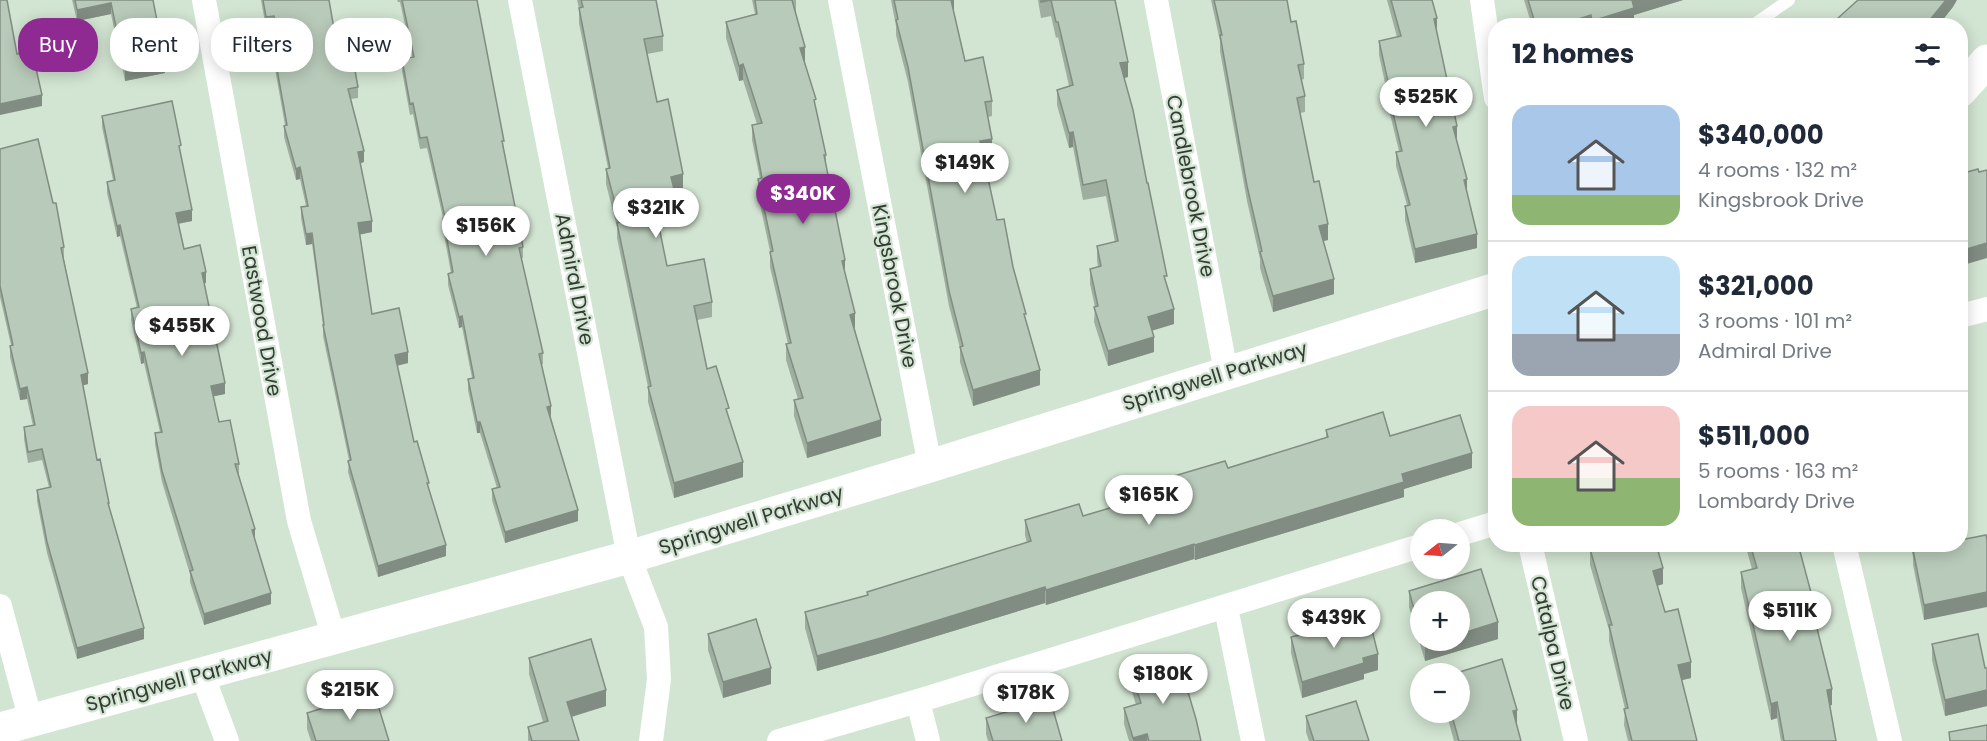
<!DOCTYPE html>
<html lang="en">
<head>
<meta charset="utf-8">
<style>
  :root { --surface:#fff; --page:#f6f6f7; --text:#1f2937; --muted:#747a83; --line:#e0e1e3; --accent:#8e2a91 }
  body { margin:0; font-family:Poppins,sans-serif; background:var(--page); color:var(--text); height:100vh; display:flex; flex-direction:column; font-size:22px; white-space:nowrap }
  * { box-sizing:border-box; margin:0 }
  p { font-size:20px; color:var(--muted) }
  .icon { flex:none; width:33px; height:33px; fill:none; stroke:currentColor; stroke-width:2; stroke-linecap:round; stroke-linejoin:round }
  .map { position:relative; flex:1; overflow:hidden }
  .panel { position:absolute; left:1488px; top:18px; width:480px; height:534px; display:flex; flex-direction:column; background:var(--surface); border-radius:24px; box-shadow:0 3px 15px #0003 }
  .panel>* { flex:none }
  .hud { position:absolute; left:18px; top:18px; width:570px; height:54px; display:flex; gap:12px }
  .needle { width:39px; rotate:253deg }
  .buttons { position:absolute; left:1410px; top:519px; display:grid; gap:12px }
  .buttons a { display:grid; place-items:center; width:60px; height:60px; border-radius:50%; background:var(--surface); box-shadow:0 3px 15px #0003; font-size:30px }
  .price { position:absolute; translate:-50% -51px; padding:0 14px; border-radius:21px; background:#fff; color:#222; font-size:20px; line-height:39px; filter:drop-shadow(0 2px 3px #0008) }
  .price::after { content:''; position:absolute; left:50%; top:36px; width:18px; height:14px; margin-left:-9px; background:inherit; clip-path:polygon(0 0,100% 0,50% 100%) }
  .price.active { background:var(--accent); color:#fff }
  ul { padding:0; list-style:none }
  li { display:flex; align-items:center; gap:18px; height:150px; padding:0 24px }
  li+li { border-top:2px solid var(--line) }
  li span { display:grid; place-items:center; flex:none; width:168px; height:120px; border-radius:18px; color:#555 }
  li>.icon { margin-inline-start:auto }
  span .icon { width:72px; height:72px; fill:#fffc; stroke-width:1 }
  li b { font-size:26px }
  h2 { display:flex; justify-content:space-between; align-items:center; height:72px; padding:0 24px; font-size:26px }
  .chip { padding:0 21px; border-radius:24px; background:var(--surface); box-shadow:0 3px 15px #0003; font-size:21px; line-height:54px }
  .chip.active { background:var(--accent); color:#fff }
  .map>svg:first-child { display:block }
</style>
</head>
<body>
<div class="map">
<svg width="1987" height="741" viewBox="0 0 1987 741">
  <rect width="100%" height="100%" fill="#d2e4d2"/>
  <g fill="none" stroke-linecap="round" stroke-linejoin="round">
    <!-- lane -->
    <path stroke="#fff" stroke-width="12" d="M1752 26 1789 0"/>
    <!-- street -->
    <path stroke="#fff" stroke-width="24" d="M204 0 299 521 334 638
      M520 0 629 557 656 627 659 679 651 741
      M840 0 930 466
      M1156 0 1226 372
      M1482 0 1496 98
      M1960 316 1987 309
      M1460 534 1496 523
      M1530 544 1576 741
      M1844 544 1890 741
      M0 606 31 721
      M1226 608 1253 741
      M202 674 227 741
      M918 701 928 741
      M779 741 918 701 1420 546"/>
    <!-- secondary -->
    <path stroke="#fff" stroke-width="33" d="M1960 91 1987 61
      M0 729 629 557 930 466 1496 289"/>
  </g>
  <!-- wall -->
  <path fill="#9eae9f" fill-rule="evenodd" d="M72 0H153L165 73 125 81 111 14 77 21Z
    M261 0H329L337 46 358 87V98L350 99 364 162 360 163 372 232 360 234 372 314 408 363 397 366 414 442 429 490 446 556 378 577 348 472 349 460 323 336V325L312 244 306 245 301 218V207L306 206 300 179 296 180 284 137V126L285 125 275 69V58L279 57 274 27 266 28Z
    M397 0H477L504 150 523 247V258H521L543 353V364L541 365 551 417 578 521 505 543 492 500V489L497 488 480 433H477L468 390V379L472 378 462 327 459 328 448 285V274L451 273 443 229V218L427 148 420 149 413 114 410 115 402 71V59L412 57 400 2H398Z
    M577 0H656L663 36V51L647 54 657 102 683 189 675 191 676 212 657 216 667 266 712 302V317L697 320 707 369 729 418 743 477 674 498 648 402V387L617 238V227L606 184V169L608 168 579 23V8Z
    M752 0H796V14L805 62H804L816 109 826 155V167L855 329 881 436 807 458 794 416V400L798 399 786 360V344H788L770 267V251L758 195V179H760L752 140V125L757 124 743 80 739 81 726 38V22L755 14Z
    M891 0H954V12L965 61 992 101V116L988 117 992 154 983 156 997 220 1013 267 1040 385 973 406 960 362V348L949 306 908 82 896 35V26Z
    M1038 0H1115L1128 77 1124 78 1174 324 1152 330 1154 352 1108 366 1094 322 1095 307 1090 284V269L1098 267 1097 261V246L1115 242 1106 196 1083 200 1073 147 1069 148 1057 105V90L1069 86 1058 37 1056 38 1051 16 1041 18Z
    M1211 0H1287L1291 22 1304 64V79L1301 80 1305 96V112L1300 113 1314 182 1328 240 1323 241 1334 294 1273 312 1260 268V259L1247 201 1220 51V41Z
    M1387 0H1432L1437 33 1477 248 1415 263 1405 220V206L1407 205 1396 166V152L1399 151 1389 110V102L1379 55V41L1397 37Z
    M1524 0H1683L1634 15V23L1627 26H1532Z
    M102 116 181 157 192 221 178 224 184 249 206 283H204L225 394 213 396 219 422 239 464V475L271 604 204 625 190 582V574L162 482 155 444V433L160 432 144 363 141 364 131 320V309L137 308 120 236 117 237 107 193V182L113 180 102 127Z
    M0 149 64 247V259L88 384 83 385 97 460 144 639 77 659 47 553 37 501V490L49 487 42 460 28 463 24 439V427L33 426 27 399 20 400 10 357V346L11 345 0 297Z
    M1326 430 1390 436 1472 468 1404 489V497L1195 560 1194 559 1046 605 1045 603 881 653 817 671 805 628V612L867 595V592L1027 543 1025 535V520L1083 516 1174 489V476L1228 468 1326 438Z
    M1745 544H1798L1816 623 1832 705H1830L1836 741H1781L1777 718 1771 720 1741 588V572L1752 569Z
    M1910 544H1960L1924 620 1913 565V557Z
    M1590 549 1663 584 1657 586 1665 612 1691 678 1682 680 1697 741H1628L1624 725 1625 709 1609 641V630L1590 565Z
    M1409 591 1498 639 1425 661 1409 607ZM1420 602 1460 640H1420Z
    M708 634 771 684 723 698 708 650Z
    M1291 637 1378 670 1364 674V679L1302 698 1291 653Z
    M1932 644 1985 668H1987V706L1945 716 1932 660Z
    M529 658 606 706 572 717 579 741H528V727L543 722 529 674Z
    M1131 672 1201 741H1129L1124 724V708L1136 705 1131 688Z
    M1446 712H1460L1517 726 1521 741H1454Z
    M307 713 389 741H311L307 729Z
    M1306 716 1369 741H1309L1306 732Z
    M986 718 1062 741H988L986 734Z"/>
  <!-- shaded-wall -->
  <path fill="#818d82" d="M950 0H954V12Z
    M1633 0H1683L1634 15V23L1627 26H1592V21Z
    M1946 0H1957L1953 7 1938 26H1925Z
    M111 3V14L77 21V10Z
    M1591 15V26H1557Z
    M1437 18V33L1434 19Z
    M805 47V62L800 63V48Z
    M165 62V73L125 81V70Z
    M1128 62V77L1120 79V63Z
    M743 64V80L739 81V66Z
    M42 95V106L0 115V104Z
    M1457 126V140L1453 127Z
    M1073 132V147L1069 148V133Z
    M992 139V154L980 156V141Z
    M364 151V162L358 164V152Z
    M300 167V179L296 180V169Z
    M683 174V189L671 192V177Z
    M1467 179V193L1464 180Z
    M676 197V212L654 217V202Z
    M192 210V221L176 224V213Z
    M372 221V232L358 235V223Z
    M1328 224V240L1319 242V226Z
    M120 225V236L117 237V226Z
    M312 233V244L306 245V234Z
    M1477 234V248L1415 263V249Z
    M1987 243V258L1960 266V251Z
    M845 260V276L842 261Z
    M206 272V283L202 284V273Z
    M1334 279V294L1273 312V296Z
    M1174 309V324L1148 332V317Z
    M855 313V329L850 315Z
    M462 316V327L459 328V317Z
    M1154 337V352L1108 366V351Z
    M144 352V363L141 364V353Z
    M408 352V363L395 366V355Z
    M1040 370V385L973 406V390Z
    M88 373V384L81 386V375Z
    M225 383V394L211 397V386Z
    M27 387V399L20 400V389Z
    M551 406V417L547 407Z
    M881 420V436L807 458V443Z
    M477 422H480V433H477Z
    M1472 453V468L1404 489V497L1195 560V545L1402 474Z
    M743 462V477L674 498V483Z
    M578 510V521L505 543V532Z
    M255 529V540L252 530Z
    M1194 544V559L1046 605V590Z
    M446 545V556L378 577V566Z
    M1663 568V584L1653 587V571Z
    M1045 587V603L881 653 817 671V656Z
    M1987 592V607L1924 620V605Z
    M271 593V604L204 625V614Z
    M1498 622V639L1425 661V645L1439 640H1460V634Z
    M144 628V639L77 659V648Z
    M1378 654V670L1364 674V679L1302 698V682L1363 658Z
    M1691 662V678L1678 681V665Z
    M771 668V684L723 698V682Z
    M1832 689V705L1827 706V690Z
    M606 690V706L567 718V702Z
    M1987 690V706L1945 716V700Z
    M1777 702V718L1771 720V704Z
    M1517 710V726L1513 711Z
    M1147 734V741H1133V738Z"/>
  <!-- building -->
  <path fill="#b8cab9" stroke="#818d82" stroke-width="1.5" d="M0 0H7L17 54 32 51 42 95 0 104Z
    M75 0H153L165 62 125 70 111 3 77 10Z
    M263 0H329L337 46 350 43 358 87 348 89 364 151 358 152 372 221 358 223 372 314 399 308 408 352 395 355 414 442 417 441 429 483H427L446 545 378 566 348 461 351 460 323 325H324L312 233 306 234 301 207 308 206 300 167 296 169 284 126 287 125 275 58 281 57 274 16 266 17Z
    M402 0H477L504 141H502L523 247 519 248 543 353 539 354 551 406 547 407 578 510 505 532 492 489 500 487 480 422H477L468 379 474 378 462 316 459 317 448 274 453 272 443 218 445 217 427 137 420 138 413 103 410 104 402 59 414 57Z
    M581 0H656L663 36 644 39 657 102 668 99 683 174 671 177 676 197 654 202 667 266 704 259 712 302 694 306 707 369 716 366 729 408 726 409 743 462 674 483 648 387 651 386 617 223 620 222 606 169 610 168 579 8 583 7Z
    M755 0H792L805 47 800 48 816 99 814 100 826 155H824L845 260 842 261 855 313 850 315 881 420 807 443 794 400 803 398 786 344 791 343 770 252 773 251 758 179 762 178 752 125 762 123 743 64 739 66 726 22 757 14Z
    M894 0H951L965 61 983 57 992 101 985 102 992 139 980 141 997 220 1004 219 1013 267 1026 314H1024L1040 370 973 390 960 347 963 346 949 291 908 67 896 20 898 19Z
    M1041 0H1115L1128 62 1120 63 1133 110 1147 183H1148L1167 276H1164L1174 309 1148 317 1154 337 1108 351 1094 307 1098 306 1090 269 1101 266 1097 246 1118 241 1106 180 1083 185 1073 132 1069 133 1057 90 1073 85 1058 22H1056L1051 0 1041 2Z
    M1214 0H1287L1291 22 1296 21 1304 64 1298 65 1305 96 1297 98 1314 182 1319 181 1328 224 1319 226 1334 279 1273 296 1260 252 1262 251 1247 186 1220 35H1222Z
    M1391 0H1432L1437 18 1434 19 1457 126 1453 127 1467 179 1464 180 1477 234 1415 249 1405 206 1410 205 1396 152 1402 151 1389 96 1391 95 1379 41 1401 36Z
    M1528 0H1633H1632L1634 8 1592 21 1591 15 1557 26H1536Z
    M1858 0H1946L1925 26H1824L1837 19Z
    M172 101 181 145 179 146 192 210 176 213 184 249 200 245 206 272 202 273 225 383 211 386 219 422 230 420 239 464H235L255 529 252 530 271 593 204 614 190 571 193 570 162 471 155 433 162 432 144 352 141 353 131 309 139 307 120 225 117 226 107 182 115 180 102 116Z
    M38 139 53 203H56L64 247 61 248 88 373 81 375 97 460 100 459 109 503H108L144 628 77 648 47 542 37 490 51 487 42 449 28 452 24 427 35 425 27 387 20 389 10 346 13 345 0 286V149Z
    M1978 169 1979 172 1987 170V243L1960 251V174Z
    M1383 412 1390 436 1460 415 1472 453 1402 474 1404 482 1195 545 1194 544 1046 590 1045 587 881 638 817 656 805 612 868 595 867 592 1031 541 1025 520 1079 504 1083 516 1177 488 1174 476 1225 461 1228 468 1328 437 1326 430Z
    M1986 535 1987 540V592L1924 605 1913 550 1916 549 1914 544H1960V540Z
    M1607 544H1656L1663 568 1653 571 1665 612 1678 609 1691 662 1678 665 1697 741H1632L1624 709 1628 708 1609 625H1612L1590 549Z
    M1750 544H1798L1816 611 1813 612 1832 689 1827 690 1836 741H1784L1777 702 1771 704 1741 572 1757 568Z
    M1481 569 1498 622 1460 634V602H1420V630L1409 591Z
    M1369 618 1378 654 1363 658 1364 663 1302 682 1291 637Z
    M756 619 771 668 723 682 708 634Z
    M1978 634 1985 668H1987V690L1945 700 1932 644Z
    M591 639 606 690 567 702 579 741H532L528 727 548 721 529 658Z
    M1424 640H1439L1425 645Z
    M1178 658 1196 719 1201 741H1149L1147 734 1133 738 1124 708 1141 703 1131 672Z
    M1502 659 1517 710 1513 711 1521 741H1459L1451 712H1460V674H1453Z
    M374 692 389 741H316L307 713Z
    M1050 699 1062 741H993L986 718Z
    M1356 701 1369 741H1314L1306 716Z
    M1987 725V741H1950L1949 732Z"/>
  <g text-anchor="middle" stroke-width="4.5" stroke-linejoin="round" paint-order="stroke">
    <!-- street labels -->
    <g font-size="20" fill="#343b34" stroke="#d2e4d2">
      <text transform="translate(1191 186) rotate(79)" y="7">Candlebrook Drive</text>
      <text transform="translate(575 279) rotate(79)" y="7">Admiral Drive</text>
      <text transform="translate(895 286) rotate(79)" y="7">Kingsbrook Drive</text>
      <text transform="translate(262 321) rotate(80)" y="7">Eastwood Drive</text>
      <text transform="translate(1215 376) rotate(-17)" y="7">Springwell Parkway</text>
      <text transform="translate(751 520) rotate(-17)" y="7">Springwell Parkway</text>
      <text transform="translate(1553 643) rotate(77)" y="7">Catalpa Drive</text>
      <text transform="translate(179 680) rotate(-15)" y="7">Springwell Parkway</text>
    </g>
  </g>
</svg>
<div class="buttons">
<a><svg class="needle" viewBox="-14 -14 28 28"><path d="M0-13l5 13h-10z" fill="#e53935"/><path d="M0 13l5-13h-10z" fill="#747a83"/></svg></a>
<a>+</a>
<a>−</a>
</div>
<b class="price" style="left:1426px;top:128px">$525K</b>
<b class="price" style="left:965px;top:194px">$149K</b>
<b class="price active" style="left:803px;top:225px">$340K</b>
<b class="price" style="left:656px;top:239px">$321K</b>
<b class="price" style="left:486px;top:257px">$156K</b>
<b class="price" style="left:182px;top:357px">$455K</b>
<b class="price" style="left:1149px;top:526px">$165K</b>
<b class="price" style="left:1790px;top:642px">$511K</b>
<b class="price" style="left:1334px;top:649px">$439K</b>
<b class="price" style="left:1163px;top:705px">$180K</b>
<b class="price" style="left:350px;top:721px">$215K</b>
<b class="price" style="left:1026px;top:724px">$178K</b>
<div class="hud">
<a class="chip active">Buy</a>
<a class="chip">Rent</a>
<a class="chip">Filters</a>
<a class="chip">New</a>
</div>
<section class="panel">
<h2>12 homes<svg class="icon" aria-label="filters" viewBox="0 0 24 24"><path d="M4 7h16M4 17h16"/><circle cx="9" cy="7" r="2"/><circle cx="15" cy="17" r="2"/></svg></h2>
<ul>
<li><span style="background:linear-gradient(#a9c7e8 75%,#8fb573 0)"><svg class="icon" aria-label="home" viewBox="0 0 24 24"><path d="M3 11l9-7 9 7M6 9v11h12V9"/></svg></span><div><b>$340,000</b><p>4 rooms · 132 m²</p><p>Kingsbrook Drive</p></div></li>
<li><span style="background:linear-gradient(#bfe0f5 65%,#9aa5b1 0)"><svg class="icon" aria-label="home" viewBox="0 0 24 24"><path d="M3 11l9-7 9 7M6 9v11h12V9"/></svg></span><div><b>$321,000</b><p>3 rooms · 101 m²</p><p>Admiral Drive</p></div></li>
<li><span style="background:linear-gradient(#f6c9c9 60%,#8fb573 0)"><svg class="icon" aria-label="home" viewBox="0 0 24 24"><path d="M3 11l9-7 9 7M6 9v11h12V9"/></svg></span><div><b>$511,000</b><p>5 rooms · 163 m²</p><p>Lombardy Drive</p></div></li>
</ul>
</section>
</div>
</body>
</html>
